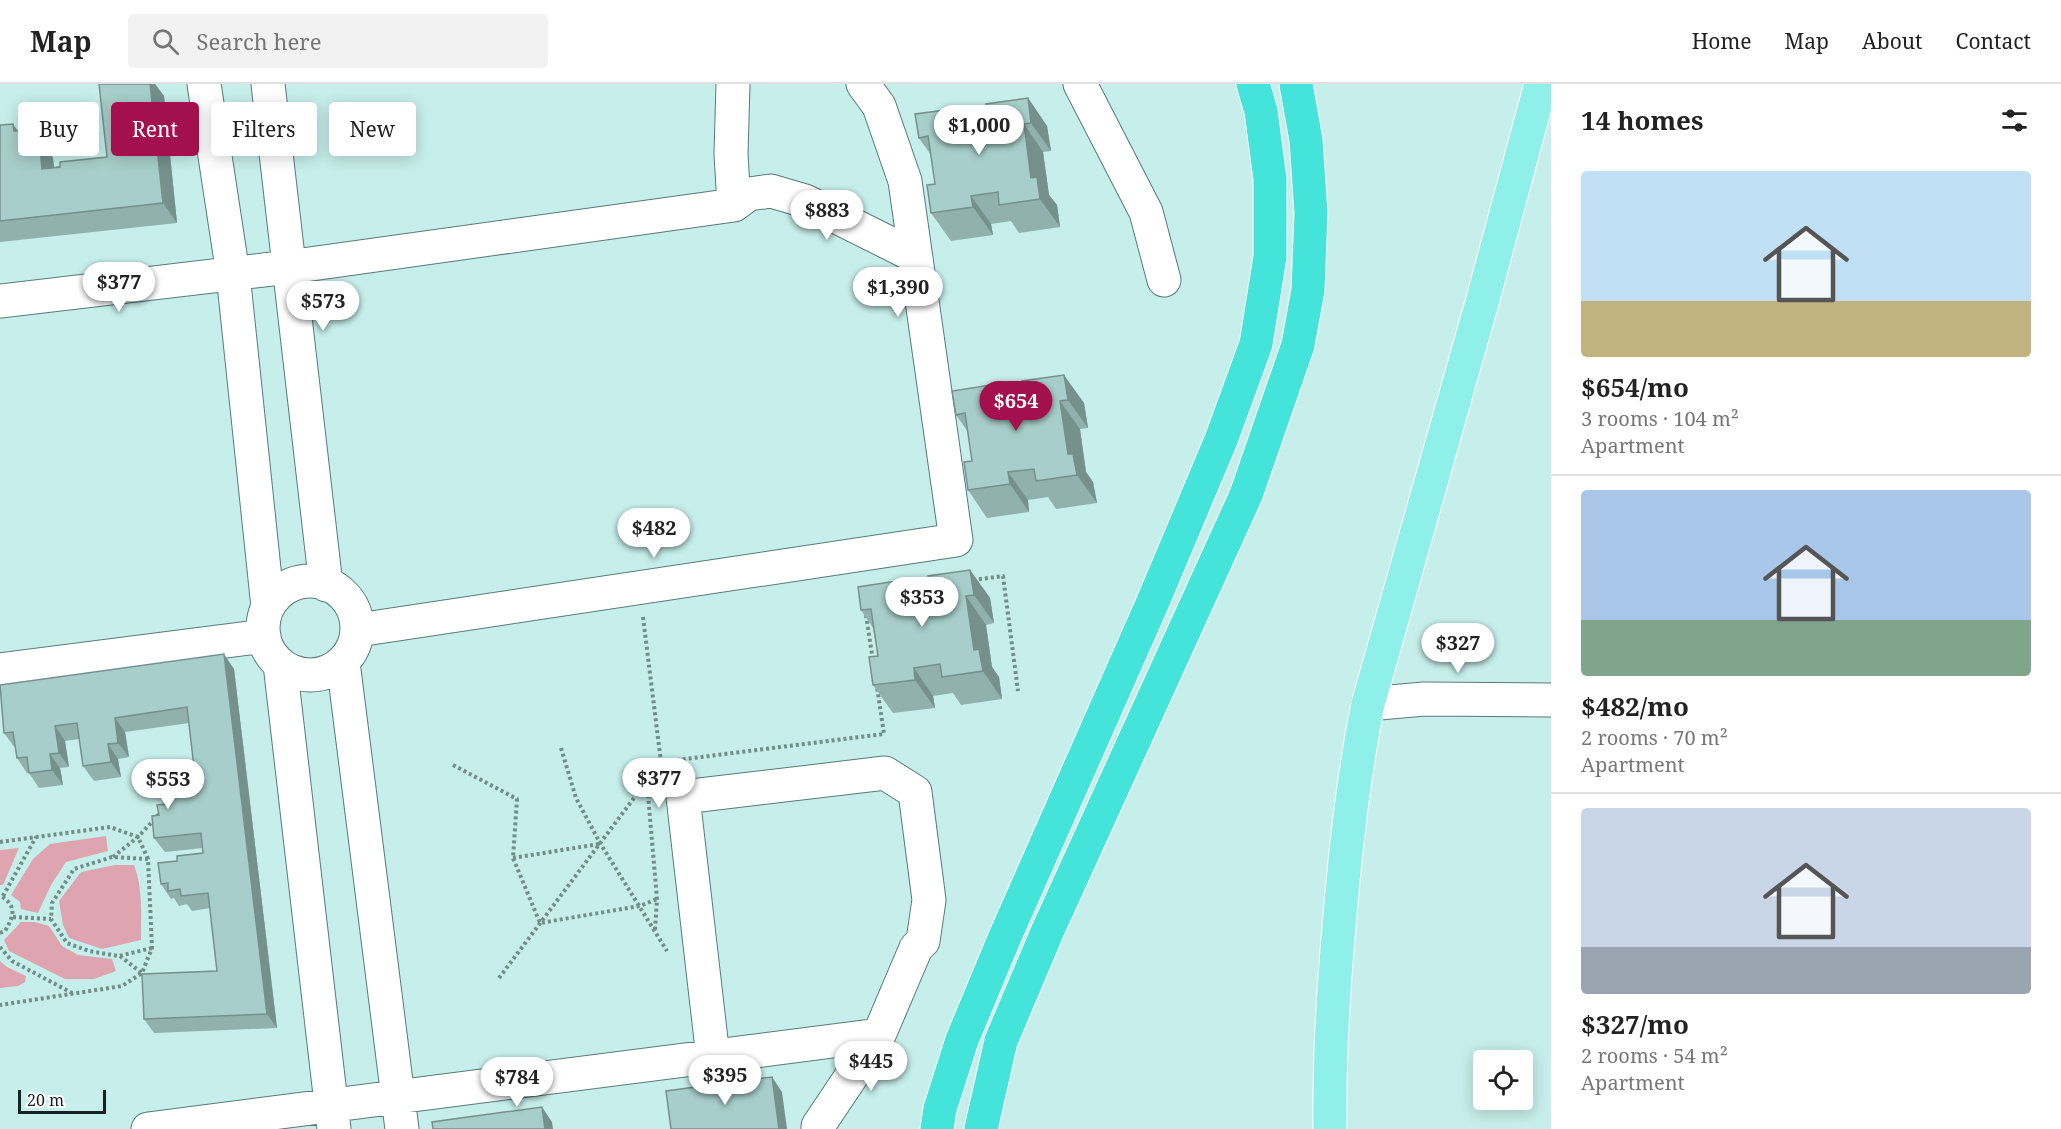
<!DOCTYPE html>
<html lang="en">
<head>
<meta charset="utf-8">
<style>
  :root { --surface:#fff; --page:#f2f2f2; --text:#222; --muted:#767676; --line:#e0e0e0; --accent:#a4104d }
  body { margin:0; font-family:"Noto Serif",serif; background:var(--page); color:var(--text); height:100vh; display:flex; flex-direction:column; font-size:22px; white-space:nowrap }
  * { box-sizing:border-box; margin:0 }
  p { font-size:20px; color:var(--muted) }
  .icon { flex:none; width:33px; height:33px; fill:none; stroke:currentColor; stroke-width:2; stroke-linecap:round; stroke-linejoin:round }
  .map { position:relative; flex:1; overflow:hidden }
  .drawer { display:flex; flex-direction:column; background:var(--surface); width:510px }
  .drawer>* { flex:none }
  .guide { position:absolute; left:18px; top:18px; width:570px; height:54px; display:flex; gap:12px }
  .fabs { position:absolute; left:1473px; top:966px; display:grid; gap:12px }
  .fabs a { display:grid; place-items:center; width:60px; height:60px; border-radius:6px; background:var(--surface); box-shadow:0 3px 15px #0003; font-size:30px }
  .scale { position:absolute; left:18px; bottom:15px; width:88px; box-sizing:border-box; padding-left:6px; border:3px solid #142321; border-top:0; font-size:16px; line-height:21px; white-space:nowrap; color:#142321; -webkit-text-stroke:4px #fff; paint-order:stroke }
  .price { position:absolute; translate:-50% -51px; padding:0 14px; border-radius:21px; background:#fff; color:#222; font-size:20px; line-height:39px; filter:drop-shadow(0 2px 3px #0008) }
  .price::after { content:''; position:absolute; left:50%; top:36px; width:18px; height:14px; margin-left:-9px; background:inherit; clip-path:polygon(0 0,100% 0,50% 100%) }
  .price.on { background:var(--accent); color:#fff }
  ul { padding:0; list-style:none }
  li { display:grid; align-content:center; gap:12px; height:318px; padding:0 30px }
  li+li { border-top:2px solid var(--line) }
  li span { display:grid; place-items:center; height:186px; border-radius:6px; color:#555 }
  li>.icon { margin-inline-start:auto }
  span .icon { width:108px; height:108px; fill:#fffc; stroke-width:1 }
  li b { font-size:26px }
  h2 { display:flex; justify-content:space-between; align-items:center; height:72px; padding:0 30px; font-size:26px }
  .chip { padding:0 21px; border-radius:6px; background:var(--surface); box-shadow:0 3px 15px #0003; font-size:21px; line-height:54px }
  .chip.on { background:var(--accent); color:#fff }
  header { display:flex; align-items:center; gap:36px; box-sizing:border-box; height:84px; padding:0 30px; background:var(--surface); border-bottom:2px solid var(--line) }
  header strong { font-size:28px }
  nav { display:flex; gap:33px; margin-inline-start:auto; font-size:21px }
  .search { width:420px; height:54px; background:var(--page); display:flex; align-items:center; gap:15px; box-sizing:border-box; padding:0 21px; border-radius:6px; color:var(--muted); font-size:22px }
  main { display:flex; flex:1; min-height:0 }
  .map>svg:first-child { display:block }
</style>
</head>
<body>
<header>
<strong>Map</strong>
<div class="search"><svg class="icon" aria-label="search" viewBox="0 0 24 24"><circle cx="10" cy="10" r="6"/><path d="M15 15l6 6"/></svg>Search here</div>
<nav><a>Home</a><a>Map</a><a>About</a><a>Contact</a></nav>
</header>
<main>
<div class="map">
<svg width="1551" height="1045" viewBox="0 0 1551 1045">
  <rect width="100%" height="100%" fill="#c6eeea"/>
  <!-- green -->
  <path fill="#dea5b1" d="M106 752 108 767 66 778 51 801 38 829 21 825 20 818 11 811 33 775 50 760Z
    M19 764 3 801H0V766Z
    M115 781H134C143 804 141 831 141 856L102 865 69 854 63 841 59 817 81 788Z
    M21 838H35L49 842 62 862 78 871 112 875 116 887 94 895H65L9 867 4 856Z
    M0 877 7 883 26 892 25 898 18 902 0 904Z"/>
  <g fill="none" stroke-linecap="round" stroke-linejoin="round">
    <defs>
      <path id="street" d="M204 0 233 190 268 523
        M268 0 326 501
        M733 0 731 70 734 121
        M1080 0 1146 128 1164 196
        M0 217 289 183 734 121 749 110 771 107 805 117 915 172
        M263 544a47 47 0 1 1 94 0a47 47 0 1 1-94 0Z
        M358 546 956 456 905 97 879 22 863 0
        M343 578 402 1045
        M280 580 334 1045
        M0 586 264 552
        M1368 620 1424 615 1551 616
        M713 973 683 713 885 689 915 708 929 816 923 857 916 864 879 951 818 1042V1045
        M148 1045 879 951"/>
      <path id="primary" d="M1330 1045C1329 978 1333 910 1339 843 1345 768 1353 694 1368 620L1483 215 1541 0"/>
      <path id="highway" d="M937 1045 940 1025 962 956 1004 855 1152 520 1221 356 1256 260 1270 173V95L1261 27 1253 0
        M981 1045 1001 957 1048 846 1246 411 1298 261 1308 206 1311 129 1306 56 1296 0"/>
    </defs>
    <!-- street casing -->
    <use href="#street" stroke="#577b78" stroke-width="35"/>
    <!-- primary casing -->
    <use href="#primary" stroke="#fff" stroke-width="35"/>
    <!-- highway casing -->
    <use href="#highway" stroke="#fff" stroke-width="35"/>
    <!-- path -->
    <path stroke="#728e8b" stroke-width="4" stroke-dasharray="3 3" stroke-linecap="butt" d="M973 496 1003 492 1018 607
      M908 506 933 502
      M866 531 873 577
      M643 533 661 678 884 650 877 603
      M561 664 576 714 600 759 667 867
      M453 681 517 715 513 774 540 839 640 822 657 815
      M647 699 657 815 655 847
      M0 758 110 743 138 753 148 775 152 864 142 889 122 902 0 921
      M113 773 138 753 162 727
      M513 774 599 760
      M148 775 112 773 74 785 52 819 51 835 67 859 89 867 119 872 152 864
      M3 812 36 753
      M13 833 51 835
      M0 849 5 847C14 832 17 822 1 812
      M0 863 12 877 72 909
      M120 872 143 890
      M499 894 661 678"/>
    <!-- street -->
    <use href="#street" stroke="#fff" stroke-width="33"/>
    <!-- primary -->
    <use href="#primary" stroke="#8fefe9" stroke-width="33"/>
    <!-- highway -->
    <use href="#highway" stroke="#44e4db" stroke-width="33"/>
  </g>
  <!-- wall -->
  <path fill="#90b1ae" d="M99 0H155L164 12 177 139 0 158V41L18 47 30 46 53 74 54 83 107 73Z
    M1028 14 1047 42 1051 67 1043 68 1049 111 1057 121 1060 143 1019 149 1011 137 991 140 993 151 951 157 931 129 935 100 931 71 919 54 970 37 988 34Z
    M1022 297 1084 319 1088 344 1080 345 1086 388 1093 398 1097 419 1056 425 1048 413 1028 416 1029 428 987 434 968 406 972 377 968 348 956 331 1006 313 1024 311Z
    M970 486 990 514 994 539 986 541 992 583 999 593 1002 615 961 621 953 609 933 612 935 624 893 629 873 601 878 572 873 544 861 526 913 509 930 506Z
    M234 585 277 944 154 949 144 935 217 887 210 824 192 827 187 820 179 822 174 814 171 815 161 800 177 777 203 769V764L165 768 154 754 159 731 169 720 197 709 189 639 125 648 129 673 118 675 121 693 94 697 83 682 79 655 65 657 69 683 60 684 63 701 39 704 29 689H27L17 674 15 664 4 649Z"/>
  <!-- shaded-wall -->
  <path fill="#75908d" d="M150 0H155L164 12 177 139 163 119Z
    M1028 14 1047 42 1051 67 1031 39Z
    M961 24 981 52 963 38Z
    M13 40 27 60 14 47Z
    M1024 40 1043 68 1049 111 1057 121 1060 143 1040 115 1031 94Z
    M30 46 40 59 39 54 53 74 56 105 42 85 32 55Z
    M971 112 991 140 993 151 973 123Z
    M1064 291 1084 319 1088 344 1068 316Z
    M997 300 1017 328 1000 314Z
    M1060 317 1080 345 1086 388 1093 398 1097 419 1077 391 1068 370Z
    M1008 388 1028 416 1029 428 1010 400Z
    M970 486 990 514 994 539 974 511Z
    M903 496 923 524 905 510Z
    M966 512 986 541 992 583 999 593 1002 615 983 587 974 566Z
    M224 570 234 585 277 944 267 930Z
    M914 584 933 612 935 624 915 596Z
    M115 634 125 648 129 673 118 659Z
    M55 642 65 657 69 683 59 669Z
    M108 660 118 675 121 693 111 678Z
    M50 670 60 684 63 701 52 686Z
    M772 993 782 1008 787 1045H779Z
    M542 1023 552 1038 553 1045H545Z"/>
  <!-- building -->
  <path fill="#a7ceca" stroke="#75908d" stroke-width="1.5" d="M99 0H150L163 119 0 137V41L13 40 14 47 30 46 32 55 39 54 42 85 60 83V78L107 73Z
    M1028 14 1031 39 1024 40 1031 94 1037 93 1040 115 999 121 998 108 971 112 973 123 931 129 927 101 935 100 928 52 919 54 915 30 961 24 963 38 988 34 986 20Z
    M1064 291 1068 316 1060 317 1068 370H1073L1077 391 1036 397 1034 385 1008 388 1010 400 968 406 964 378 972 377 965 329 956 331 952 307 997 300 1000 314 1024 311 1022 297Z
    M970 486 974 511 966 512 974 566 979 565 983 587 942 593 940 580 914 584 915 596 873 601 869 573 878 572 871 525 861 526 858 503 903 496 905 510 930 506 928 492Z
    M224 570 267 930 144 935 142 890 217 887 208 809 181 812 180 805 168 807V799L161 800 158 779 177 777V772L203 769 201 749 154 754 152 732 159 731 157 721 169 720 167 712 197 709 187 623 115 634 118 659 108 660 111 678 83 682 77 639 55 642 59 669 50 670 52 686 29 689 27 673 17 674 13 648 4 649 0 601Z
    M772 993 779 1045H671L666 1007Z
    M542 1023 545 1045H433L432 1038Z"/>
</svg>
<div class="fabs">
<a><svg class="icon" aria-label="locate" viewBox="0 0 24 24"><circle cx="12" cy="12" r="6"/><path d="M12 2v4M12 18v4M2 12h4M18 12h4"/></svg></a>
</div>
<div class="scale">20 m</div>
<b class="price" style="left:979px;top:72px">$1,000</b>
<b class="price" style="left:827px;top:157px">$883</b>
<b class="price" style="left:119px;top:229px">$377</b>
<b class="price" style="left:898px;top:234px">$1,390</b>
<b class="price" style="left:323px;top:248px">$573</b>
<b class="price on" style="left:1016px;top:348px">$654</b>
<b class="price" style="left:654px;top:475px">$482</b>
<b class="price" style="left:922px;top:544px">$353</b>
<b class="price" style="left:1458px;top:590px">$327</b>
<b class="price" style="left:659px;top:725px">$377</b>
<b class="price" style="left:168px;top:726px">$553</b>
<b class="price" style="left:871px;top:1008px">$445</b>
<b class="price" style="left:725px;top:1022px">$395</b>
<b class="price" style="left:517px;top:1024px">$784</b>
<div class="guide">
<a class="chip">Buy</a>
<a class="chip on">Rent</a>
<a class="chip">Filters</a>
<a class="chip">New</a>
</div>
</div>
<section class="drawer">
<h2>14 homes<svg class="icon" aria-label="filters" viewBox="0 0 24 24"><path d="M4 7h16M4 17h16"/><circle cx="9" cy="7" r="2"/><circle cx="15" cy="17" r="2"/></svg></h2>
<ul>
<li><span style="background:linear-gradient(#bfe0f5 70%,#c2b280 0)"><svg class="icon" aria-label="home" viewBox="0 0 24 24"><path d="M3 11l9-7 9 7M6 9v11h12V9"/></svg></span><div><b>$654/mo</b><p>3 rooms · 104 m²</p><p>Apartment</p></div></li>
<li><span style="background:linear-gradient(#a9c7e8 70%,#7fa58c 0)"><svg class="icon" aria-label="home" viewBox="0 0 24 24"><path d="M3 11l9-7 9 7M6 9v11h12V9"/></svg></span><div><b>$482/mo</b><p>2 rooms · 70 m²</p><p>Apartment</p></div></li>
<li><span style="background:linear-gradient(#c9d6e8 75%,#9aa5b1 0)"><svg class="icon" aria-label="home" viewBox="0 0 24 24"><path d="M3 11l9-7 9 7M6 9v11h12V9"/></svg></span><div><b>$327/mo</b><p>2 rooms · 54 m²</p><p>Apartment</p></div></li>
</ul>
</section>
</main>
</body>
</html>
